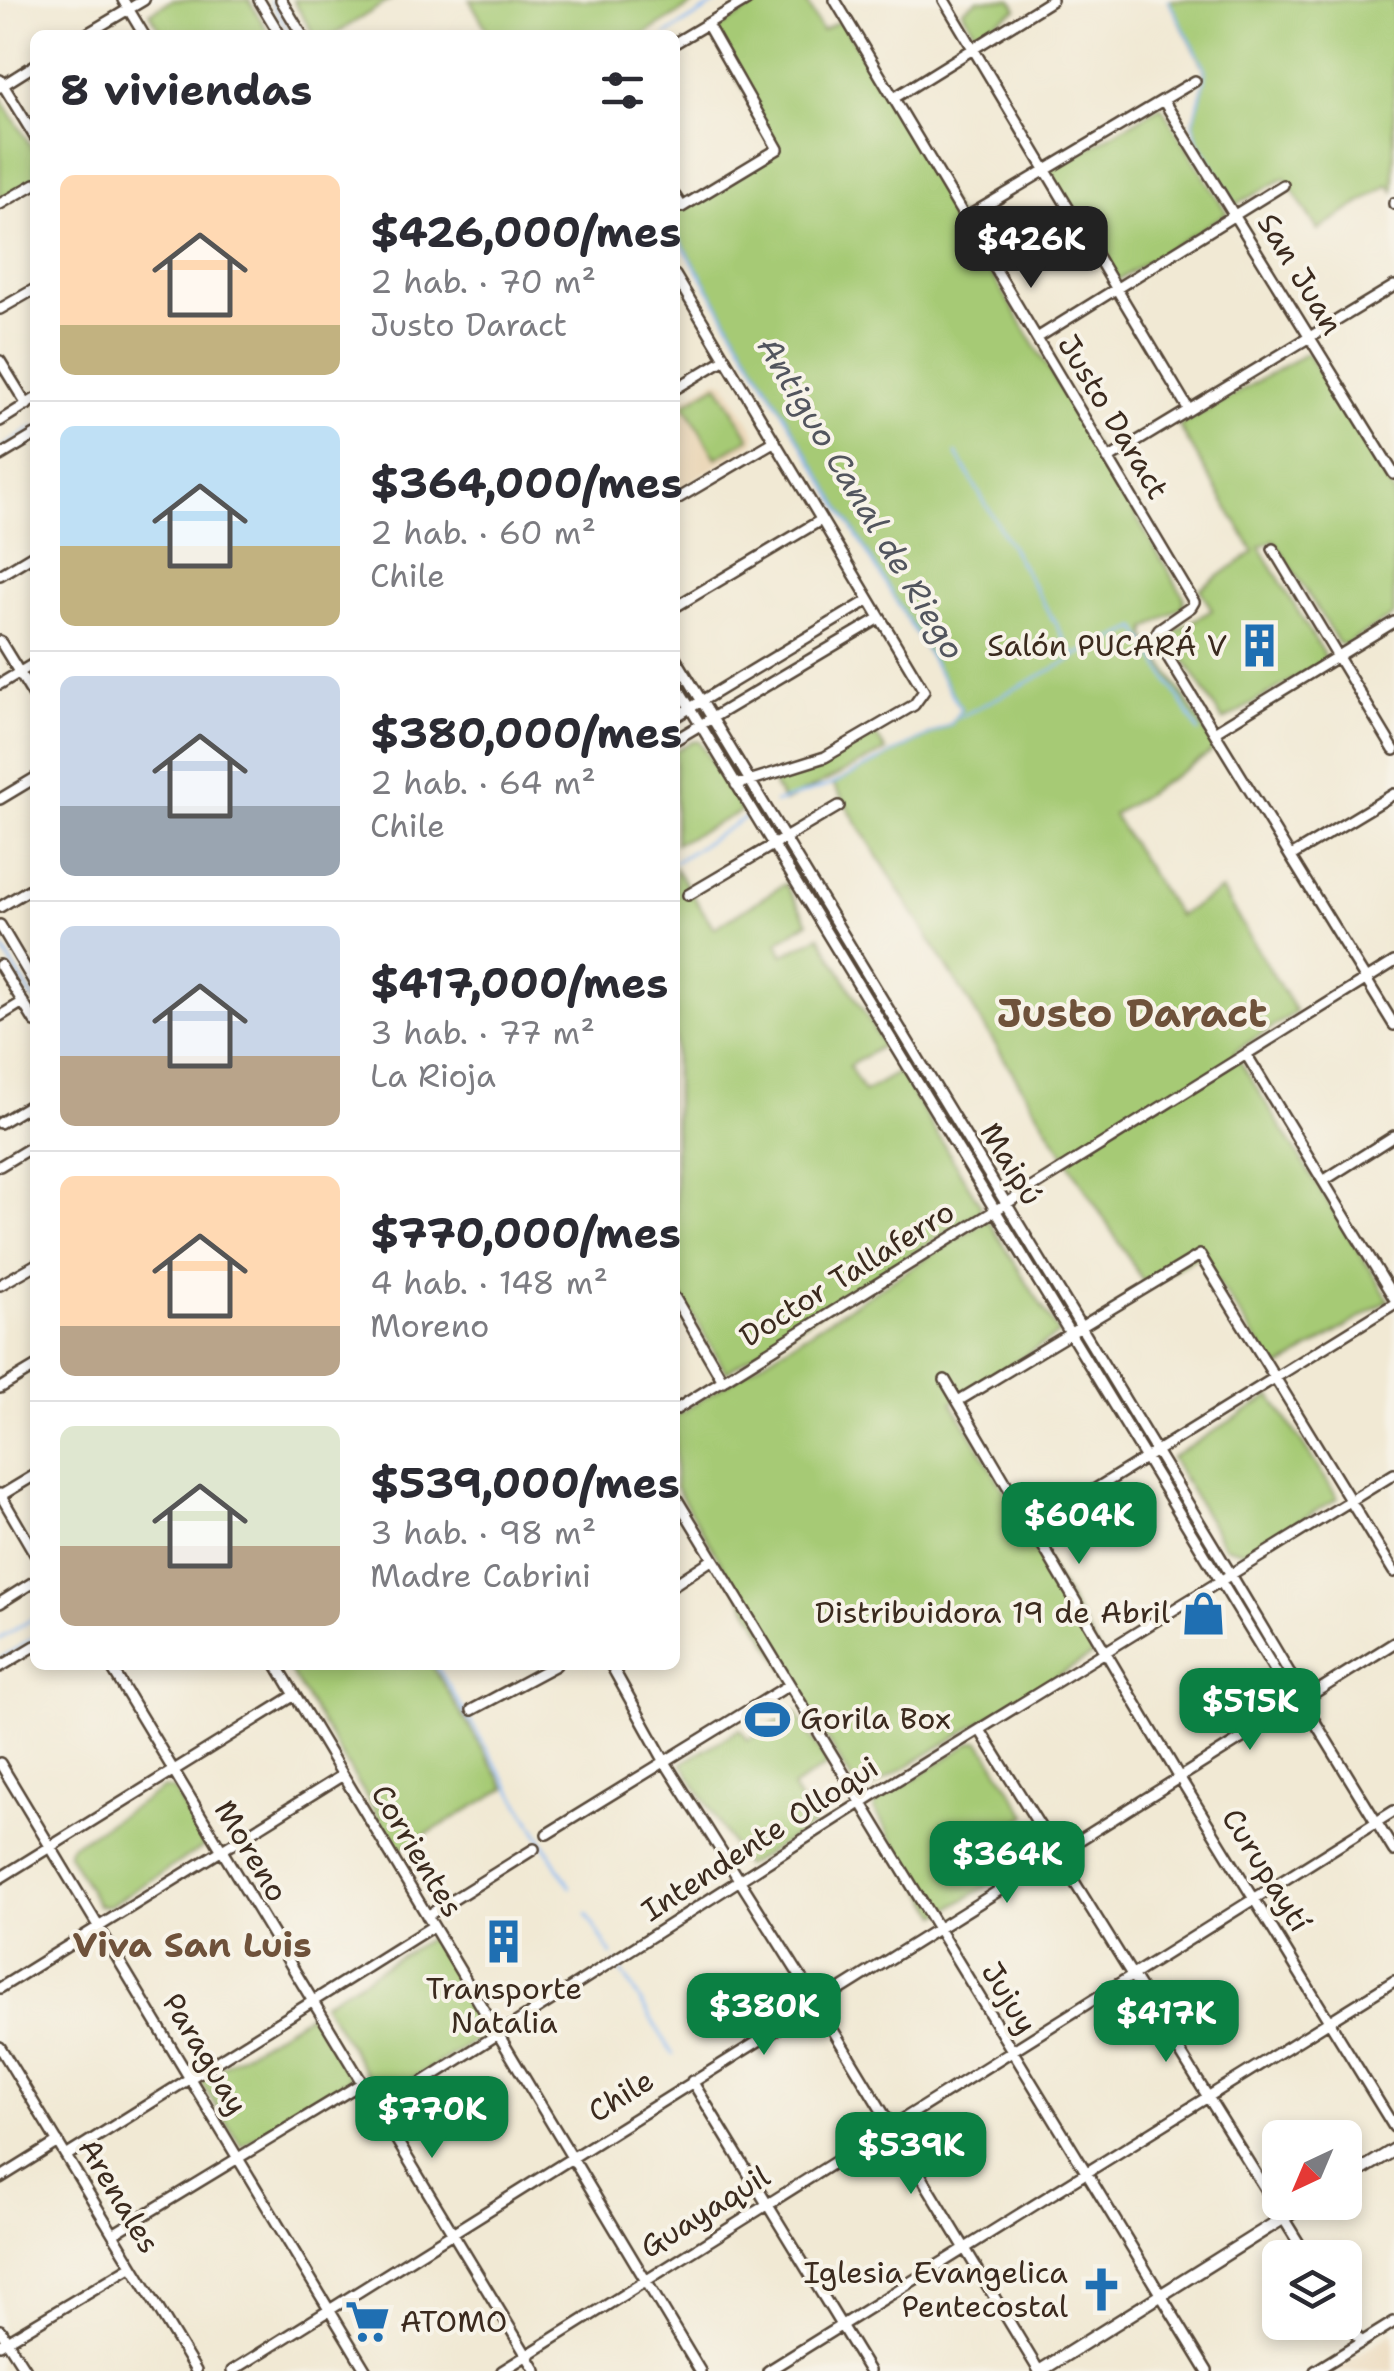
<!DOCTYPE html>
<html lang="es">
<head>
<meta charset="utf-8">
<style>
  :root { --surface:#fff; --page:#f7f7f7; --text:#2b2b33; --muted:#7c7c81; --line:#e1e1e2; --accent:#0b8043 }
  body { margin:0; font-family:"Shantell Sans",sans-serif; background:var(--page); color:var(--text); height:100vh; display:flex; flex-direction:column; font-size:38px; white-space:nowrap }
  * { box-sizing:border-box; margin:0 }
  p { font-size:32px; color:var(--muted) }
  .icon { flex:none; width:55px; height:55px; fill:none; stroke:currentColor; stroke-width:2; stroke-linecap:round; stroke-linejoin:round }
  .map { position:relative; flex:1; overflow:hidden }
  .side { position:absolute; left:30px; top:30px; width:650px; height:1640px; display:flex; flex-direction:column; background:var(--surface); border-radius:15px; box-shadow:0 5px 15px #0003 }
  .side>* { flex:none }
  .needle { width:65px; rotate:224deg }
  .controls { position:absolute; left:1262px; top:2120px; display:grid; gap:20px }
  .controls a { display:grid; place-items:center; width:100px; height:100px; border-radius:15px; background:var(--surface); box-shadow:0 5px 15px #0003; font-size:50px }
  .price { position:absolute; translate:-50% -85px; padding:0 22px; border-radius:20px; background:var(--accent); color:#fff; font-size:32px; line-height:65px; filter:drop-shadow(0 2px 5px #0008) }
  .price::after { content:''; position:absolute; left:50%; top:60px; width:30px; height:22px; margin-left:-15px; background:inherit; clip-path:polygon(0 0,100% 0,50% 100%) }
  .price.selected { background:#222; color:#fff }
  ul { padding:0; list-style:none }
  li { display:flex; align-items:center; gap:30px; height:250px; padding:0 30px }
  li+li { border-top:2px solid var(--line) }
  li span { display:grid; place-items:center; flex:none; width:280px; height:200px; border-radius:15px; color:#555 }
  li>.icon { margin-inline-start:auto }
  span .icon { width:120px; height:120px; fill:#fffc; stroke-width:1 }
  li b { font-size:42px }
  h2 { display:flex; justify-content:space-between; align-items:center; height:120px; padding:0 30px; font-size:42px }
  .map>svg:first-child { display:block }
</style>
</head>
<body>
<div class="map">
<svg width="1394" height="2371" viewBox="0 0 1394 2371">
  <rect width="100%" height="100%" fill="#f7f3e8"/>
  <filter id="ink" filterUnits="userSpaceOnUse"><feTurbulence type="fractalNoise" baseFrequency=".01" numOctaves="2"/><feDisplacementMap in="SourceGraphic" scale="20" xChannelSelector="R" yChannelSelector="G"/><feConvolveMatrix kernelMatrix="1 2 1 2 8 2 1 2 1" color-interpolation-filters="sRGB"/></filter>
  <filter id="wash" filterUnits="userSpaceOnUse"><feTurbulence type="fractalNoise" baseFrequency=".0048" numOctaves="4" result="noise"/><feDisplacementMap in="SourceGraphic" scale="40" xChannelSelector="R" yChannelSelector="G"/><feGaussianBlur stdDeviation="2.25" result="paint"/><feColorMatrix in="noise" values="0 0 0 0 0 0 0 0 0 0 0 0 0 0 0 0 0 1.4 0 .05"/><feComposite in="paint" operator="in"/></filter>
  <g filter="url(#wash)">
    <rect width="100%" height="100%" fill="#f1e9d4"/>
    <!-- built -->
    <path fill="#ebd8ba" d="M717 379 725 381 756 433 754 443 675 491V405Z
      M1394 2332V2371H1332Z"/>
    <!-- green -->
    <path fill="#a6ca74" stroke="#707a49" stroke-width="2.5" d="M172 0H249L270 35H163L150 13Z
      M293 0H390L333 35H314Z
      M470 0H700L643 35H490Z
      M765 0H805L822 31 841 20 1184 597 1183 606 1147 629 1146 637 1215 747 1209 754 1113 815 1178 916 1221 890 1296 1012 1234 1052 1389 1300 1276 1370 1200 1255 1146 1286 833 784 951 724 961 709 675 232V196L681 206 778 149 712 33Z
      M978 0H1012L1017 9 976 33 962 10Z
      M1168 0H1394V191L1389 185 1318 230 1285 178 1235 205 1197 139 1193 124 1205 80 1204 67Z
      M0 96 35 153V179L0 199Z
      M1161 106 1227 213 1116 281 1049 171Z
      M1307 353 1394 493V615L1346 644H1339L1274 540 1260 547 1324 655V661L1223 721 1169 635 1212 610 1200 589 1254 552 1179 426Z
      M718 384 750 438 716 458 684 404Z
      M875 734 886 751 784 802 771 780 814 770Z
      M699 741 742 811 675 844V751L691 742Z
      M675 868 714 928 785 884 808 922 778 942 783 955 820 936 883 1045 849 1066 864 1092 899 1072 981 1206 979 1212 726 1372 675 1284Z
      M988 1220 1059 1334 952 1402 1099 1651 863 1793 857 1789 675 1486V1416Z
      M1271 1396 1338 1498 1245 1552 1224 1546 1171 1458Z
      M286 1665H432L506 1788 399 1850Z
      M795 1711 828 1765 792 1788 814 1825 745 1866 682 1763 740 1729 748 1740Z
      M980 1741 1027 1815 1005 1830 1026 1862 939 1915 874 1809 876 1803 972 1742Z
      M164 1788 174 1790 204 1841 202 1848 109 1906 98 1905 68 1854 71 1846Z
      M433 1936 491 2031 381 2098 323 2003Z
      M311 2013 351 2079 241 2146 200 2080Z"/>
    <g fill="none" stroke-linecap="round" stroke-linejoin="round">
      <!-- stream -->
      <path stroke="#89baf5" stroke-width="2.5" d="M270 0 291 35
        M1168 0 1205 67V80L1193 124 1197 139 1235 205
        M666 35 722 0
        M675 232 961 709 951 724 833 784 775 803
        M0 449 35 427
        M956 453 1073 654
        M675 669 687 689
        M958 718 1073 659 1074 656 1137 628 1199 732
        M714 734 739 775
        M675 862 746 817
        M0 944 35 1002
        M0 1639 35 1617
        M0 1659 35 1637
        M436 1665 570 1887
        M587 1914 612 1955
        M616 1962 673 2054"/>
    </g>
  </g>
  <g filter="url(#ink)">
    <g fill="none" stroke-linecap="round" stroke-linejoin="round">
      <defs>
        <path id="minor" d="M123 0 144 35
          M259 0 280 35
          M281 0 302 35
          M835 0 1194 602 1191 607 1159 629 1155 636 1394 1025
          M944 0 1189 410
          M85 35 144 0
          M675 43 747 0
          M0 80 35 137
          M0 87 35 65
          M894 98 1052 0
          M1163 100 1394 474
          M675 196 682 207 778 149 707 24
          M1394 203V204
          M0 204 35 184
          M965 218 1195 81
          M675 275 924 691 914 705 825 757 736 785
          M0 309 35 289
          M1037 338 1283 185
          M0 361 27 405
          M675 389 725 359
          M0 421 35 399
          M0 456 35 435
          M1108 459 1394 286
          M675 500 775 441
          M1273 549 1394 750
          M0 575 35 554
          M675 607 821 520
          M0 641 35 698
          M675 657 1230 1573 1298 1687 1301 1699 1394 1851
          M675 683 1288 1692 1301 1699
          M0 684 35 663
          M675 717 869 600
          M1214 732 1394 622
          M675 740 880 618
          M0 799 35 778
          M1291 856 1394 794
          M688 895 839 806
          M0 907 35 886
          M0 925 35 984
          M0 965 35 1022
          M0 1016 23 1002
          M1246 1054 1394 1298
          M0 1123 35 1102
          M0 1166 35 1145
          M1323 1181 1394 1136
          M0 1285 35 1265
          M675 1298 723 1381
          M945 1380 1178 1775 1394 2127
          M0 1388 35 1367
          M958 1401 1200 1255 1394 1572
          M675 1410 1394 962
          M0 1494 35 1554
          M0 1496 35 1475
          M675 1496 1207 2371
          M1034 1527 1394 1304
          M675 1584 713 1559
          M0 1603 35 1581
          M110 1665 536 2371
          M277 1665 700 2371
          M611 1665 665 1762 810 1992 1039 2371
          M0 1667 35 1646
          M472 1710 556 1665
          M980 1730 1308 2258
          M0 1763 366 2371
          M547 1834 789 1685
          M0 1878 295 1695
          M427 1916 534 1849
          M0 1988 343 1775
          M0 2047 196 2371
          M692 2081 869 2371
          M379 2110 881 1790 1394 1474
          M66 2156 433 1926
          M0 2178 58 2142
          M113 2234 362 2083
          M1345 2318 1361 2343
          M0 2330 26 2371
          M0 2345 132 2266
          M232 2371 1394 1643
          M502 2371 1394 1811
          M768 2371 1394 1981
          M1315 2371 1394 2322"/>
        <path id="major" d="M1345 2180 1394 2150
          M1040 2371 1309 2202"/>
      </defs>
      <!-- minor casing -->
      <use href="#minor" stroke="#564739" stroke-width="14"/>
      <!-- major casing -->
      <use href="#major" stroke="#564739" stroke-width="16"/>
      <!-- minor -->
      <use href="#minor" stroke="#fff" stroke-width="9"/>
      <!-- major -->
      <use href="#major" stroke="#fff" stroke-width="11"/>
    </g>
  </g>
  <!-- icons -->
  <defs>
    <symbol id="building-bare" viewBox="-9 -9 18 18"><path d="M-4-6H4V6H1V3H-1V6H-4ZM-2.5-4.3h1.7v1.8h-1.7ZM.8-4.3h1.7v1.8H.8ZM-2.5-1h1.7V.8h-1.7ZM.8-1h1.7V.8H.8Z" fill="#1f6fb2" stroke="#f7f3e8" stroke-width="2.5" paint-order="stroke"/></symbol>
    <symbol id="shop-bare" viewBox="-9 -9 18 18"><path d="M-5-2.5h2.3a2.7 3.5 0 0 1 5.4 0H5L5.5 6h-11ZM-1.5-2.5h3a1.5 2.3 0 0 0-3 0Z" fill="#1f6fb2" stroke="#f7f3e8" stroke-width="2.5" paint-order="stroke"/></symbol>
    <symbol id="stadium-bare" viewBox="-9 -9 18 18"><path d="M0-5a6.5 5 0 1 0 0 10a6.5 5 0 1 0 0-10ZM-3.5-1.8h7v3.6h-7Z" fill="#1f6fb2" stroke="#f7f3e8" stroke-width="2.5" paint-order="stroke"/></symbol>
    <symbol id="church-bare" viewBox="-9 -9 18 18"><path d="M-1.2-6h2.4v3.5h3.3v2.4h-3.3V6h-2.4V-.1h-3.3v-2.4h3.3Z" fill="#1f6fb2" stroke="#f7f3e8" stroke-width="2.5" paint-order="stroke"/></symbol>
    <symbol id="supermarket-bare" viewBox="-9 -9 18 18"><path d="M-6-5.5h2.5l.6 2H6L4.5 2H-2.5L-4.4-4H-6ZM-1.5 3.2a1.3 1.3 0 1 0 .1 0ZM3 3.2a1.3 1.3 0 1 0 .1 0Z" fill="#1f6fb2" stroke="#f7f3e8" stroke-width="2.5" paint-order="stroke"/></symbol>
  </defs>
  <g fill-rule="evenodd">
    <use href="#building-bare" x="1228" y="614" width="63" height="63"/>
    <use href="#shop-bare" x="1172" y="1582" width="63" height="63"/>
    <use href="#stadium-bare" x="736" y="1688" width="63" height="63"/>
    <use href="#building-bare" x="472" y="1910" width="63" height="63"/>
    <use href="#church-bare" x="1070" y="2258" width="63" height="63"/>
    <use href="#supermarket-bare" x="336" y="2290" width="63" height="63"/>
  </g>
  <g text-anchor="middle" stroke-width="8" stroke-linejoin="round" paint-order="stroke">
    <!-- street labels -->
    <g font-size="30" fill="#3b2a1e" stroke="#f7f3e8">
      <text transform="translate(1300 274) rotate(59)" y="10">San Juan</text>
      <text transform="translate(1113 417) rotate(59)" y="10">Justo Daract</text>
      <text transform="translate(1011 1164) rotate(59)" y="10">Maipú</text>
      <text transform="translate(847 1274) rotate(-32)" y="10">Doctor Tallaferro</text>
      <text transform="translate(760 1839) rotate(-33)" y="10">Intendente Olloqui</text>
      <text transform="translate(251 1851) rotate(59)" y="10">Moreno</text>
      <text transform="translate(417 1851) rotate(59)" y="10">Corrientes</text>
      <text transform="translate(1266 1870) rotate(58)" y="10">Curupaytí</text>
      <text transform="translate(1009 1998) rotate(59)" y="10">Jujuy</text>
      <text transform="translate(205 2054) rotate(59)" y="10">Paraguay</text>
      <text transform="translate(621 2096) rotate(-32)" y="10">Chile</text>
      <text transform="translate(119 2196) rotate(59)" y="10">Arenales</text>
      <text transform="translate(705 2212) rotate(-32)" y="10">Guayaquil</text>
    </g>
    <!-- poi labels -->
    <g font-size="30" fill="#3b2a1e" stroke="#f7f3e8" text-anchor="end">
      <text x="1227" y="656">Salón PUCARÁ V</text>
      <text x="1170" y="1623">Distribuidora 19 de Abril</text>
      <text x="800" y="1729" text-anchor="start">Gorila Box</text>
      <text x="504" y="1999" text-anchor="middle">Transporte<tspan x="504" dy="34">Natalia</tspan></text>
      <text x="1068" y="2283">Iglesia Evangelica<tspan x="1068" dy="34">Pentecostal</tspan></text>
      <text x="400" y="2332" text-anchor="start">ATOMO</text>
    </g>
    <!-- water labels -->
    <g font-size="32" font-style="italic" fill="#52555e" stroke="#f7f3e8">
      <text transform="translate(861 498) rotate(59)" y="11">Antiguo Canal de Riego</text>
    </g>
    <!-- quarter labels -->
    <g font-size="35" font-weight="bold" fill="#6f523b" stroke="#f7f3e8">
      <text x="192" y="1957">Viva San Luis</text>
    </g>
    <!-- district labels -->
    <g font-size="40" font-weight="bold" fill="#6f523b" stroke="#f7f3e8">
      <text x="1132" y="1027">Justo Daract</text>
    </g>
  </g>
</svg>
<div class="controls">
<a><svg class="needle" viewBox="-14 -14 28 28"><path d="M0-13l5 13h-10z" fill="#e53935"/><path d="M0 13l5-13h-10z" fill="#7c7c81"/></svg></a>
<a><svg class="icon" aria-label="layers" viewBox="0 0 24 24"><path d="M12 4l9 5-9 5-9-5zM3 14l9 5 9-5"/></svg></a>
</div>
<b class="price selected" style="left:1031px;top:291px">$426K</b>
<b class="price" style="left:1079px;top:1567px">$604K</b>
<b class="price" style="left:1250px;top:1753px">$515K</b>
<b class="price" style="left:1007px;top:1906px">$364K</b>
<b class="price" style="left:764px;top:2058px">$380K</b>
<b class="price" style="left:1166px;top:2065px">$417K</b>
<b class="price" style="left:432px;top:2161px">$770K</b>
<b class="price" style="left:911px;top:2197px">$539K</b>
<section class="side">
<h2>8 viviendas<svg class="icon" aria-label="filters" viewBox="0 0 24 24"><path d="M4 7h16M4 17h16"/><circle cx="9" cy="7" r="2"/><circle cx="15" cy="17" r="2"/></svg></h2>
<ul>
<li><span style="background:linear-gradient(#ffd9b3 75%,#c2b280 0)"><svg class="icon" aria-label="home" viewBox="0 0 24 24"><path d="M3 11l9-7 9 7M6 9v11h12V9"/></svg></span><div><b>$426,000/mes</b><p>2 hab. · 70 m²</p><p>Justo Daract</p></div></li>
<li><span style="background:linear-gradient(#bfe0f5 60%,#c2b280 0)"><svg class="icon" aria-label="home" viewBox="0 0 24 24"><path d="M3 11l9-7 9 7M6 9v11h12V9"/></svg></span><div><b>$364,000/mes</b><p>2 hab. · 60 m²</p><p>Chile</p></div></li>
<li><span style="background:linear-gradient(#c9d6e8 65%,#9aa5b1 0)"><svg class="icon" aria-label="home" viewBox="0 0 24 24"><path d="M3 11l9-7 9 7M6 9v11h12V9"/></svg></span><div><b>$380,000/mes</b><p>2 hab. · 64 m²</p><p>Chile</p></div></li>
<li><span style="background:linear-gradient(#c9d6e8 65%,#b9a48a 0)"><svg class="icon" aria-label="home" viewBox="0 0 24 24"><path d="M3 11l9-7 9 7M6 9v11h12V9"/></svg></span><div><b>$417,000/mes</b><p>3 hab. · 77 m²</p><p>La Rioja</p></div></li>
<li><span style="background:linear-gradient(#ffd9b3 75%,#b9a48a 0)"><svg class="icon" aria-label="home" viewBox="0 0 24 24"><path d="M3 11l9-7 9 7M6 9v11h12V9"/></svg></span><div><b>$770,000/mes</b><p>4 hab. · 148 m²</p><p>Moreno</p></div></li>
<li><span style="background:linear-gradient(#dfe7d0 60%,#b9a48a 0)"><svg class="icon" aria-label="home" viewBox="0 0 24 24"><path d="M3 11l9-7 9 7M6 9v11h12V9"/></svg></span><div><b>$539,000/mes</b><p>3 hab. · 98 m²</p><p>Madre Cabrini</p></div></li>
</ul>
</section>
</div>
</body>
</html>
